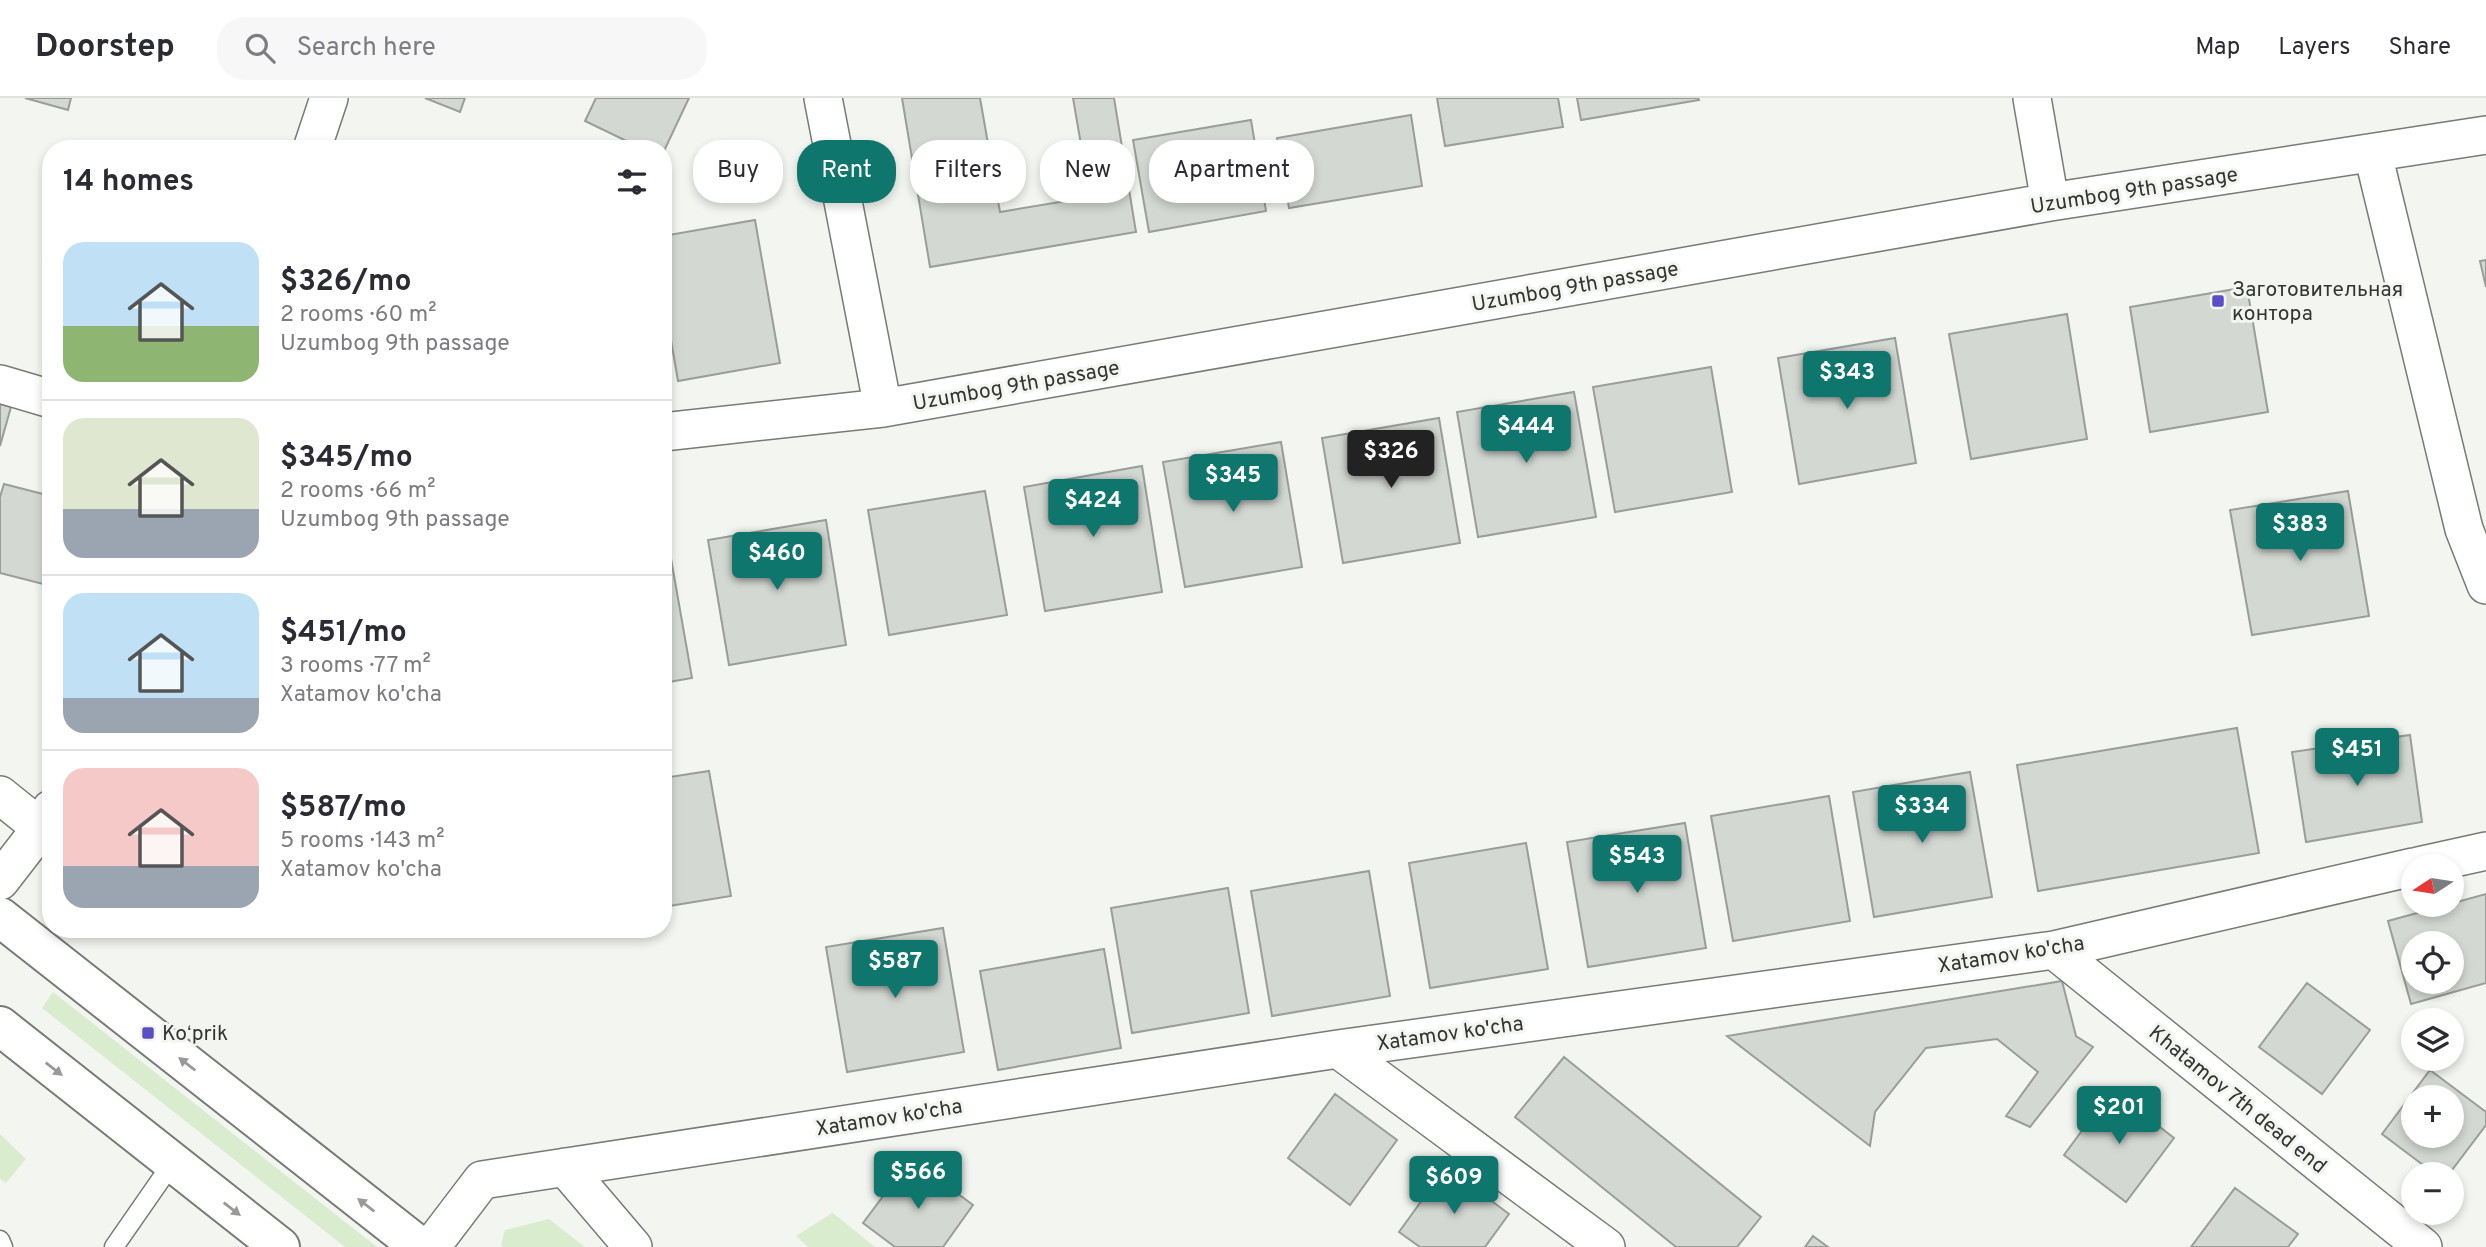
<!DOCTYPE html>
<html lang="en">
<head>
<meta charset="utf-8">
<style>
  :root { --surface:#fff; --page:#f7f7f7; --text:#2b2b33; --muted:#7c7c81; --line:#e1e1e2; --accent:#0f766e }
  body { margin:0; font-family:Overpass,sans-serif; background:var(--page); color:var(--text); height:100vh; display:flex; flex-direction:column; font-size:26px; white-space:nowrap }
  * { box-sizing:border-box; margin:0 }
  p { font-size:23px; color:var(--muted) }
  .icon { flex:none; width:38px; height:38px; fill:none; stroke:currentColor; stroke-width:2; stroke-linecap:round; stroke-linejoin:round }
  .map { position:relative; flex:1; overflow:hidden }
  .side { position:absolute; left:42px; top:42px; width:630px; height:798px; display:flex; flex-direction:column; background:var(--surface); border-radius:28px; box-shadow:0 4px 10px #0003 }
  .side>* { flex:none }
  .guide { position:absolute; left:693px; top:42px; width:665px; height:63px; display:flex; gap:14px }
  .needle { width:46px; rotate:258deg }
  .controls { position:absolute; left:2401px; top:756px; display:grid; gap:14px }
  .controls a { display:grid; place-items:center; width:63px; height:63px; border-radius:50%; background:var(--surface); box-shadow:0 4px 10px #0003; font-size:35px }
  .price { position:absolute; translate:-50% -60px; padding:0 16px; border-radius:7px; background:var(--accent); color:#fff; font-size:23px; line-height:46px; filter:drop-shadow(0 2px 4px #0008) }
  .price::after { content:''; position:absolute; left:50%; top:42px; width:21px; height:16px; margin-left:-10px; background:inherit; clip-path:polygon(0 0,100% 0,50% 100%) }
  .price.active { background:#222; color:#fff }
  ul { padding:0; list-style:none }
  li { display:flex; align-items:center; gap:21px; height:175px; padding:0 21px }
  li+li { border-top:2px solid var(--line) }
  li span { display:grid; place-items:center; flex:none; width:196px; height:140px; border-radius:21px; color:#555 }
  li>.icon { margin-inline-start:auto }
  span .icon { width:84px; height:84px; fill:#fffc; stroke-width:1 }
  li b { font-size:30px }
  h2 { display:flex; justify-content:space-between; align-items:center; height:84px; padding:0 21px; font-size:30px }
  .tag { padding:0 24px; border-radius:28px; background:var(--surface); box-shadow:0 4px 10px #0003; font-size:24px; line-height:63px }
  .tag.active { background:var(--accent); color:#fff }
  header { display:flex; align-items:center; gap:42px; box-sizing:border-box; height:98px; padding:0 35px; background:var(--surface); border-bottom:2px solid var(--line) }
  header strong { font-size:33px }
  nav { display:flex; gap:38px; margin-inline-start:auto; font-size:24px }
  .search { width:490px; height:63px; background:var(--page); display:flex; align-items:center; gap:18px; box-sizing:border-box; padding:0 24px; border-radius:28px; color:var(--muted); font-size:26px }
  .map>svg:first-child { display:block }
</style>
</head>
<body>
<header>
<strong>Doorstep</strong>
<div class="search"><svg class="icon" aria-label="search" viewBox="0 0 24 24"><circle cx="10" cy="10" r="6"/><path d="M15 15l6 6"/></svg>Search here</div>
<nav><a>Map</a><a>Layers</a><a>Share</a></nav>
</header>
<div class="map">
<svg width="2486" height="1149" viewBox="0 0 2486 1149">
  <rect width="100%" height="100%" fill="#f3f6f0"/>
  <!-- green -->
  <path fill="#daecce" d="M53 894 377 1149H345L42 910Z
    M0 1036 26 1061 6 1085 0 1081Z
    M832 1115H833L875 1149H808L796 1138Z
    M549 1121 585 1149H503L501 1147 505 1132Z"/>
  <!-- building -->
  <path fill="#d4d8d2" stroke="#9a9d98" stroke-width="2" fill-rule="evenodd" d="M25 0H71L68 12Z
    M425 0H465L460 14Z
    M596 0H689L663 55V51H643L585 23Z
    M902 0H980L1000 114 1090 99 1073 0H1114L1136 134 930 169Z
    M1437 0H1558L1563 29 1445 48Z
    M1577 0H1698L1699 2 1581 22Z
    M1411 17 1422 88 1289 110 1277 40Z
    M1251 22 1266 113 1149 134 1133 42Z
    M755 122 780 265 678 283 663 196V138Z
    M2486 162V189L2480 163Z
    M2247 189 2268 314 2150 334 2130 209Z
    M2067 216 2087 341 1971 361 1949 236Z
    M1895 240 1916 365 1799 386 1778 260Z
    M1711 269 1732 394 1615 414 1593 289Z
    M1574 294 1596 419 1478 439 1457 314Z
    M0 306 11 309 0 348Z
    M1439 320 1460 445 1343 465 1322 340Z
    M1281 344 1302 469 1185 489 1163 364Z
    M1142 368 1162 494 1045 513 1024 389Z
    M4 386 51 398V488L0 475V399Z
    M985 393 1007 517 889 537 868 412Z
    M2348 393 2369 518 2252 537 2230 412Z
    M826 422 846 547 729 567 708 442Z
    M670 455 692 580 663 585V456Z
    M2237 630 2259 755 2038 793 2017 667Z
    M2410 637 2422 724 2306 744 2292 654Z
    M709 673 731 798 663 809V680Z
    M1970 674 1992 799 1874 819 1853 694Z
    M1829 698 1850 823 1733 843 1711 718Z
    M1685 725 1706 850 1588 869 1567 744Z
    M1526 745 1548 871 1430 890 1409 765Z
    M1369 773 1390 898 1272 918 1251 793Z
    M1228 790 1249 915 1132 935 1111 810Z
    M2486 796V885L2411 906 2388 823ZM2413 845H2452V884H2413Z
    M943 830 964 954 847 974 826 849Z
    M1104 851 1121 950 998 972 980 873Z
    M2062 883 2076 938 2093 949 2030 1029 2006 1018 2038 974 1997 941 1926 950 1875 1014 1870 1048 1727 938Z
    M2307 885 2370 932 2322 996 2259 949Z
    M1564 959 1761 1119 1737 1149H1676L1515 1019Z
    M2430 972 2486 1014V1027L2449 1076H2435L2382 1036ZM2413 999H2452V1038H2413Z
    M2112 992 2174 1040 2126 1104 2064 1057Z
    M1335 996 1397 1042 1350 1107 1288 1060Z
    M911 1061 973 1107 943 1149H895L863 1125Z
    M1446 1069 1509 1116 1485 1149H1420L1399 1134Z
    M2235 1090 2298 1136 2288 1149H2191Z
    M1813 1138 1828 1149H1805Z"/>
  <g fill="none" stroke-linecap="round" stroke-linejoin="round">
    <defs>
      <path id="lane" d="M0 1142 3 1149
        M114 1149 173 1064"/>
      <path id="street" d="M823 0 883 310
        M2032 0 2050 104
        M312 51 329 0
        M2373 56 2464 431 2486 487
        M0 286 51 301
        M663 334 883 310 2050 104 2486 37
        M0 697 41 730
        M2418 768 2486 753
        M0 783 41 730 51 711
        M2054 852 2423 1149
        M1338 951 1606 1149
        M565 1069 633 1149
        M431 1149 482 1082 1338 951 2054 852 2413 769"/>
      <path id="highway" d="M0 819 420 1149
        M0 928 280 1149"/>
    </defs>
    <!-- lane casing -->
    <use href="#lane" stroke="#777a75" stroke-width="21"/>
    <!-- street casing -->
    <use href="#street" stroke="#777a75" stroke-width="40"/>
    <!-- highway casing -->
    <use href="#highway" stroke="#777a75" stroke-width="42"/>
    <!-- lane -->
    <use href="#lane" stroke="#fff" stroke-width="18"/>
    <!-- street -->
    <use href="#street" stroke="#fff" stroke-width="37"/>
    <!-- highway -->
    <use href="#highway" stroke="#fff" stroke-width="38"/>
  </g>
  <!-- one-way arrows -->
  <defs><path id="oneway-solid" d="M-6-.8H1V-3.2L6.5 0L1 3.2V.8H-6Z" transform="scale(1.75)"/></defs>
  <g fill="#999a98">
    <use href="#oneway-solid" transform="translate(187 966) rotate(-142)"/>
    <use href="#oneway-solid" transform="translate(54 971) rotate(38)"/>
    <use href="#oneway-solid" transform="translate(366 1107) rotate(-142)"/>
    <use href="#oneway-solid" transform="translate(232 1111) rotate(38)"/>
  </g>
  <!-- markers -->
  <g fill="#5a4dc5" stroke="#f3f6f0" stroke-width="2.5">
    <rect x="2211" y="196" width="14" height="14" rx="3.5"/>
    <rect x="141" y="928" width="14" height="14" rx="3.5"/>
  </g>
  <g text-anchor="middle" stroke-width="6" stroke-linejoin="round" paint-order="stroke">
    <!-- street labels -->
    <g font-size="21" fill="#333532" stroke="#f3f6f0">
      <text transform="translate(2134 92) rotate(-9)" y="7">Uzumbog 9th passage</text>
      <text transform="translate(1575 188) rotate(-10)" y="7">Uzumbog 9th passage</text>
      <text transform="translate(1016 287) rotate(-10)" y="7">Uzumbog 9th passage</text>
      <text transform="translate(2011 856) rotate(-9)" y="7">Xatamov ko'cha</text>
      <text transform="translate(1450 935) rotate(-8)" y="7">Xatamov ko'cha</text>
      <text transform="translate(2238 1001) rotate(39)" y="7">Khatamov 7th dead end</text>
      <text transform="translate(889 1019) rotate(-9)" y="7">Xatamov ko'cha</text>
    </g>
    <!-- poi labels -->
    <g font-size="21" fill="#333532" stroke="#f3f6f0" text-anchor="start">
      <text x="2232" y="198">Заготовительная<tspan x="2232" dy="24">контора</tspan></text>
      <text x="162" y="942">Koʻprik</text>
    </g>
  </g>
</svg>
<div class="controls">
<a><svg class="needle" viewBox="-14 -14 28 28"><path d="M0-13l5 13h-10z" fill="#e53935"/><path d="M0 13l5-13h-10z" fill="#7c7c81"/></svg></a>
<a><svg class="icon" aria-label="locate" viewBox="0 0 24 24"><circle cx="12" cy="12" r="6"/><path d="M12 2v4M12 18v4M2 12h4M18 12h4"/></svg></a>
<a><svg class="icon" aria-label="layers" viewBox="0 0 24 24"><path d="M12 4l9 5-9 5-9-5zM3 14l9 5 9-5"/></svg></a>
<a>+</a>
<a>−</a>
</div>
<b class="price" style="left:1847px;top:313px">$343</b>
<b class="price" style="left:1526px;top:367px">$444</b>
<b class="price active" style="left:1391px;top:392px">$326</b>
<b class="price" style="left:1233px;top:416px">$345</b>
<b class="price" style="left:1093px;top:441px">$424</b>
<b class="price" style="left:2300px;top:465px">$383</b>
<b class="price" style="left:777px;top:494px">$460</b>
<b class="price" style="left:2357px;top:690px">$451</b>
<b class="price" style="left:1922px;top:747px">$334</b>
<b class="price" style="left:1637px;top:797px">$543</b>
<b class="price" style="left:895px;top:902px">$587</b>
<b class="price" style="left:2119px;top:1048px">$201</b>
<b class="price" style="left:918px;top:1113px">$566</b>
<b class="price" style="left:1454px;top:1118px">$609</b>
<div class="guide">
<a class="tag">Buy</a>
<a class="tag active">Rent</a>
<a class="tag">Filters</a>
<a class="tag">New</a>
<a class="tag">Apartment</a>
</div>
<section class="side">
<h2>14 homes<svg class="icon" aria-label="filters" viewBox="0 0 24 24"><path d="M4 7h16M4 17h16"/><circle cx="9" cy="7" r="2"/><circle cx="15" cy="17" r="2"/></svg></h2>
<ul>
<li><span style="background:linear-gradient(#bfe0f5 60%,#8fb573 0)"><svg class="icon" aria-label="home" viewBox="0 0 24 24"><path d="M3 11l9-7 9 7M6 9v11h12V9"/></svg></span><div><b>$326/mo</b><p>2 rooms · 60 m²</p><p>Uzumbog 9th passage</p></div></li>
<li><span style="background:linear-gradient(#dfe7d0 65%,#9aa5b1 0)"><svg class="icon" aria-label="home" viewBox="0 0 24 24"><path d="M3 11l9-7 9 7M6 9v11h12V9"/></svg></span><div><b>$345/mo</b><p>2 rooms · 66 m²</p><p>Uzumbog 9th passage</p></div></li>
<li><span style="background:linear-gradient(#bfe0f5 75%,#9aa5b1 0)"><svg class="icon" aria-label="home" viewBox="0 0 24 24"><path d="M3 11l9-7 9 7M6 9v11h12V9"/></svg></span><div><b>$451/mo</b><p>3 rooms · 77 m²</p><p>Xatamov ko'cha</p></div></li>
<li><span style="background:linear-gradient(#f6c9c9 70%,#9aa5b1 0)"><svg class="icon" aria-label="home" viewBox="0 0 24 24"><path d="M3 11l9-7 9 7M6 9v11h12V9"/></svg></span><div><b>$587/mo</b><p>5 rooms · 143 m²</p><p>Xatamov ko'cha</p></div></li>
</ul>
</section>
</div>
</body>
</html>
